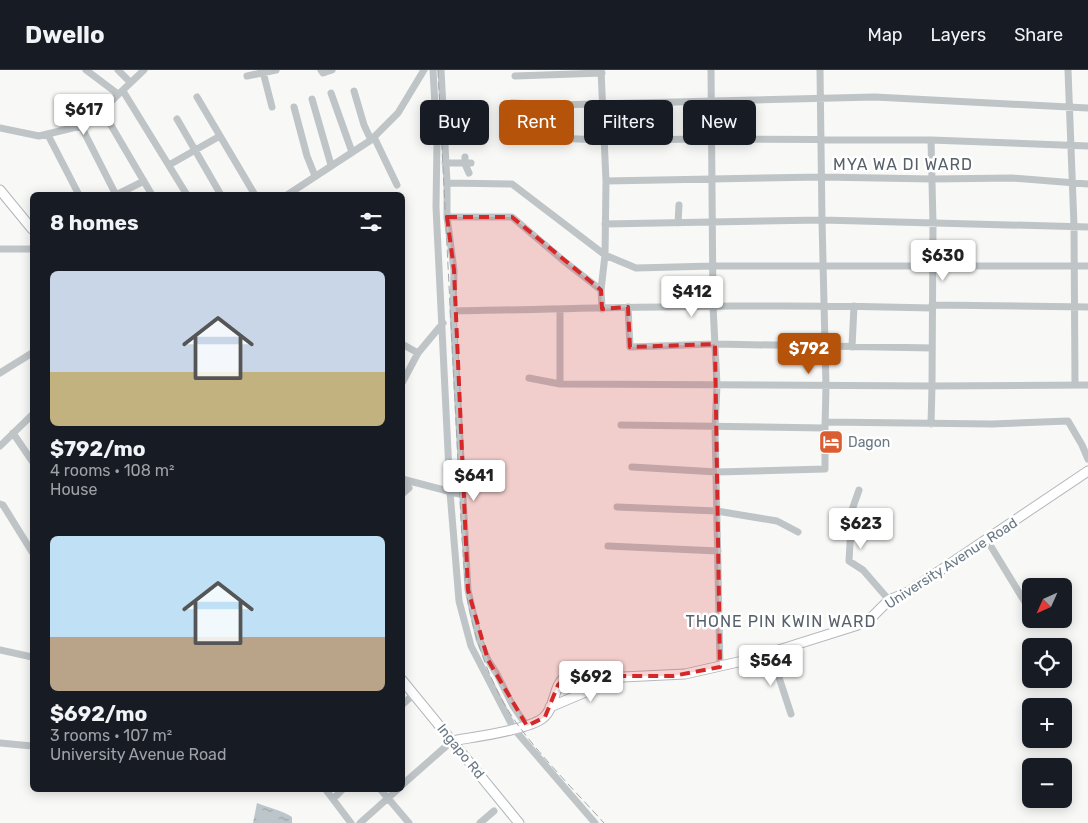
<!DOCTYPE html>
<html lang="en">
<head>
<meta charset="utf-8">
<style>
  :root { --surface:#171b24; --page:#242831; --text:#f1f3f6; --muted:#9ea1a6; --line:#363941; --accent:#b45309 }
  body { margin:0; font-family:Rubik,sans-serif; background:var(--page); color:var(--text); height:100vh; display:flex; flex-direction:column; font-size:19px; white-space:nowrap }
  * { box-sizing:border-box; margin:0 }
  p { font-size:16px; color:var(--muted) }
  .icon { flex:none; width:28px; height:28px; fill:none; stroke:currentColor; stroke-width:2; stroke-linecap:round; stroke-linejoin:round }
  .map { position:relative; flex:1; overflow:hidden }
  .side { position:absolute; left:30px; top:122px; width:375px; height:600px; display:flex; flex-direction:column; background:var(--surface); border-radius:8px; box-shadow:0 2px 12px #0003 }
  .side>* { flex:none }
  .hud { position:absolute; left:420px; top:30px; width:475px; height:45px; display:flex; gap:10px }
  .needle { width:32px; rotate:225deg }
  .fabs { position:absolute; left:1022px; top:508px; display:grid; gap:10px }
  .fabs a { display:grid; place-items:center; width:50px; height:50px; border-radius:8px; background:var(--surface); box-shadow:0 2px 12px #0003; font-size:25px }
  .price { position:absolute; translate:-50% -42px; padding:0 11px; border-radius:5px; background:#fff; color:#222; font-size:16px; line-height:32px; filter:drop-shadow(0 1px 2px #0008) }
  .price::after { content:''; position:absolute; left:50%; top:30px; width:15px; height:11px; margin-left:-8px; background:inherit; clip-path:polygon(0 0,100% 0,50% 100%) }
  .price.selected { background:var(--accent); color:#fff }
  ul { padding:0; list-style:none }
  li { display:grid; align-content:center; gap:10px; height:265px; padding:0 20px }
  li span { display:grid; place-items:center; height:155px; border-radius:8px; color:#555 }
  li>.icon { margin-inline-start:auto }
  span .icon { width:90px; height:90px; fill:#fffc; stroke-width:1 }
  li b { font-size:21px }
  h2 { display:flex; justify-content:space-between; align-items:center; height:60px; padding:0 20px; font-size:21px }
  .tag { padding:0 18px; border-radius:8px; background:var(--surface); box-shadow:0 2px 12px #0003; font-size:18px; line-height:45px }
  .tag.selected { background:var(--accent); color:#fff }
  header { display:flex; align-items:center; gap:30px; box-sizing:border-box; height:70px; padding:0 25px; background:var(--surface); border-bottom:1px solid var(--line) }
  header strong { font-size:24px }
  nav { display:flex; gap:28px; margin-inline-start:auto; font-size:18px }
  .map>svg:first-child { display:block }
</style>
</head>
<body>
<header>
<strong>Dwello</strong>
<nav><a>Map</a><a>Layers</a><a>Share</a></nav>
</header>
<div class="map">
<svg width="1088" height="753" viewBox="0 0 1088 753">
  <defs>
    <pattern id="water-ripples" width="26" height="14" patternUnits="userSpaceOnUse" patternTransform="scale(1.25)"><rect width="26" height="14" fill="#bbc5ca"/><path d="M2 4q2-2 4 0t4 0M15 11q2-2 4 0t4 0" fill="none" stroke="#9ca5aa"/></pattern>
  </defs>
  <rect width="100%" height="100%" fill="#f8f8f6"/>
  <!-- water -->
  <path fill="url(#water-ripples)" d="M257 733C269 738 281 740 292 747V753H253Z"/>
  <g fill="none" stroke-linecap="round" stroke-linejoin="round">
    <defs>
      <path id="major" d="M0 120 32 159
        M402 610 519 753
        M550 637 619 608
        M452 671C473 667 528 660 543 648 557 637 552 612 568 606L623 607 685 604 747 590 858 555 873 546 889 530 908 522 1088 401"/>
    </defs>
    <!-- major casing -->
    <use href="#major" stroke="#b3b8bc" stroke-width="11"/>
    <!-- minor -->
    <path stroke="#bfc4c7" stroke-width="7" d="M86 0 118 24
      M118 0 130 12
      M321 0 323 3 332 0
      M433 0 437 71 436 137 450 422 459 531 471 576 514 659 595 753
      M441 0 447 113V147L454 200 453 241 468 520 479 569 488 590 497 604 513 636 527 656
      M601 0 606 111 605 185 601 220 602 239
      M711 0 713 236 717 315 715 357 720 597
      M1068 0 1074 156 1075 314
      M263 2 272 37
      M247 6 276 0
      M515 6 602 3
      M123 21 187 125
      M354 21 364 55 371 70
      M331 23 352 82
      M197 27 255 125
      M312 29 331 95
      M512 33 556 35 875 27 1088 38
      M294 37 307 86 315 106
      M102 40 152 125
      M177 49 221 125
      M81 56 116 125 144 111
      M0 58 39 66 81 56 102 40 144 0
      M48 65 79 125
      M374 67 397 115
      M526 67 604 70 711 69 931 70 1088 76
      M465 87V94L469 103
      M445 93H471
      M169 95 220 66
      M606 111 822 107 932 109 1012 108 1088 114
      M447 113 512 114 605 185 636 198 713 196H1088
      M287 125 371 70 398 43 424 0
      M447 147H512L565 192 601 220
      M678 153 679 135
      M605 154 822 150 1088 157
      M0 179H32
      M932 235 1088 237
      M628 237 630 277 715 274 932 278
      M560 239V314
      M453 241C613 238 772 233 932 238
      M402 274 418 283
      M852 277 854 236
      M0 303 32 283
      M529 308 560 314 932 316 1088 315
      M402 313 418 283 443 253
      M825 352 992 354 1068 351 1082 375 1088 389
      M931 354 932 316 933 154 931 70
      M621 355 825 358
      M13 363 32 391
      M0 376 32 345
      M632 397 717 402 825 399V358L826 316 822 150 820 0
      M402 409 463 425
      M402 412 409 418 402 424
      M859 420 852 440 849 491 863 500 889 530
      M0 434 3 435 32 482
      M617 437 717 441 777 451 798 462
      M987 470 1031 542
      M608 476 718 481
      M0 580 32 587
      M771 583 791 644
      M402 635 414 624
      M0 673 32 676
      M402 715 452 671
      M326 720 351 753
      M381 720 409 753
      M333 729 342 720
      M360 753 397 720
      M480 753 494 741"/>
    <!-- major -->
    <use href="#major" stroke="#fff" stroke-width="9"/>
    <!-- rail -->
    <path stroke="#a1a8ad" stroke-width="1" stroke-dasharray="8 4" stroke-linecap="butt" d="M438 0 462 469C464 488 464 507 467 526 473 568 494 625 521 659 546 692 576 722 604 753"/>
  </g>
  <!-- marked area -->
  <path fill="#d62828" fill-opacity="0.2" stroke="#d62828" stroke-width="4" stroke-dasharray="10 6" stroke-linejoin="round" d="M447 147H512L601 220 602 239 628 237 630 277 715 274 720 597 673 606H568L558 615 545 647 527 656 488 590 468 520 454 200Z"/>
  <!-- icons -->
  <defs>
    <symbol id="hotel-square" viewBox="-11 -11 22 22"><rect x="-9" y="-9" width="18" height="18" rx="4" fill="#db5e33" stroke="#fff"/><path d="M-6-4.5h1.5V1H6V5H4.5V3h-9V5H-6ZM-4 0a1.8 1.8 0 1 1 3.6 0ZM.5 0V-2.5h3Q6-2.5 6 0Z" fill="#fff"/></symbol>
  </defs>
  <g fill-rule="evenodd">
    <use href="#hotel-square" x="817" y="358" width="28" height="28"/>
  </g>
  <g text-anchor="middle" stroke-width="5" stroke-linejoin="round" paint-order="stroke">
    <!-- poi labels -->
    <g font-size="14" fill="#697885" stroke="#fff" text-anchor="start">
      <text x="848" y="377">Dagon</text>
    </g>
    <!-- street labels -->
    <g font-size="14" fill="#697885" stroke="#fff">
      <text transform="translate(951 493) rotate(-33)" y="5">University Avenue Road</text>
      <text transform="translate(461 681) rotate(51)" y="5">Ingapo Rd</text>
    </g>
    <!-- quarter labels -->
    <g font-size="16" letter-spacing="1" fill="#56616b" stroke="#fff">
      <text x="903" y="100">MYA WA DI WARD</text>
      <text x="781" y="557">THONE PIN KWIN WARD</text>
    </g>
  </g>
</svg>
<div class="fabs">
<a><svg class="needle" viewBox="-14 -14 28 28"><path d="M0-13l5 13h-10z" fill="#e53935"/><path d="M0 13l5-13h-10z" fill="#9ea1a6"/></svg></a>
<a><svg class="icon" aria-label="locate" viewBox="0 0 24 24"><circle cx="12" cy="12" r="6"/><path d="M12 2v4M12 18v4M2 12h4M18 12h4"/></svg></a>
<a>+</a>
<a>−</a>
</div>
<b class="price" style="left:84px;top:66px">$617</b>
<b class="price" style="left:943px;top:212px">$630</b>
<b class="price" style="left:692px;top:248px">$412</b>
<b class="price selected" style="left:809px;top:305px">$792</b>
<b class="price" style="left:474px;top:432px">$641</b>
<b class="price" style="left:861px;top:480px">$623</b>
<b class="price" style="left:771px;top:617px">$564</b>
<b class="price" style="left:591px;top:633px">$692</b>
<div class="hud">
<a class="tag">Buy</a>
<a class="tag selected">Rent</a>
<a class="tag">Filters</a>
<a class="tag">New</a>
</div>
<section class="side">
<h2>8 homes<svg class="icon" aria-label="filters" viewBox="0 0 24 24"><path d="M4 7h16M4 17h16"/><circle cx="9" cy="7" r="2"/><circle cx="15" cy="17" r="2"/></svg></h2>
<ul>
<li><span style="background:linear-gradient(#c9d6e8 65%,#c2b280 0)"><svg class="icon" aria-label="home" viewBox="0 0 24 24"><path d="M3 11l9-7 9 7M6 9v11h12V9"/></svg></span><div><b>$792/mo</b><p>4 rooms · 108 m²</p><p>House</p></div></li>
<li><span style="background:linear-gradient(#bfe0f5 65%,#b9a48a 0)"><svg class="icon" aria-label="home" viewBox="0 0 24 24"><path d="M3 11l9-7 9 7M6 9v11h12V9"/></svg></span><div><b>$692/mo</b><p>3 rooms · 107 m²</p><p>University Avenue Road</p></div></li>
</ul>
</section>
</div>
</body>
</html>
